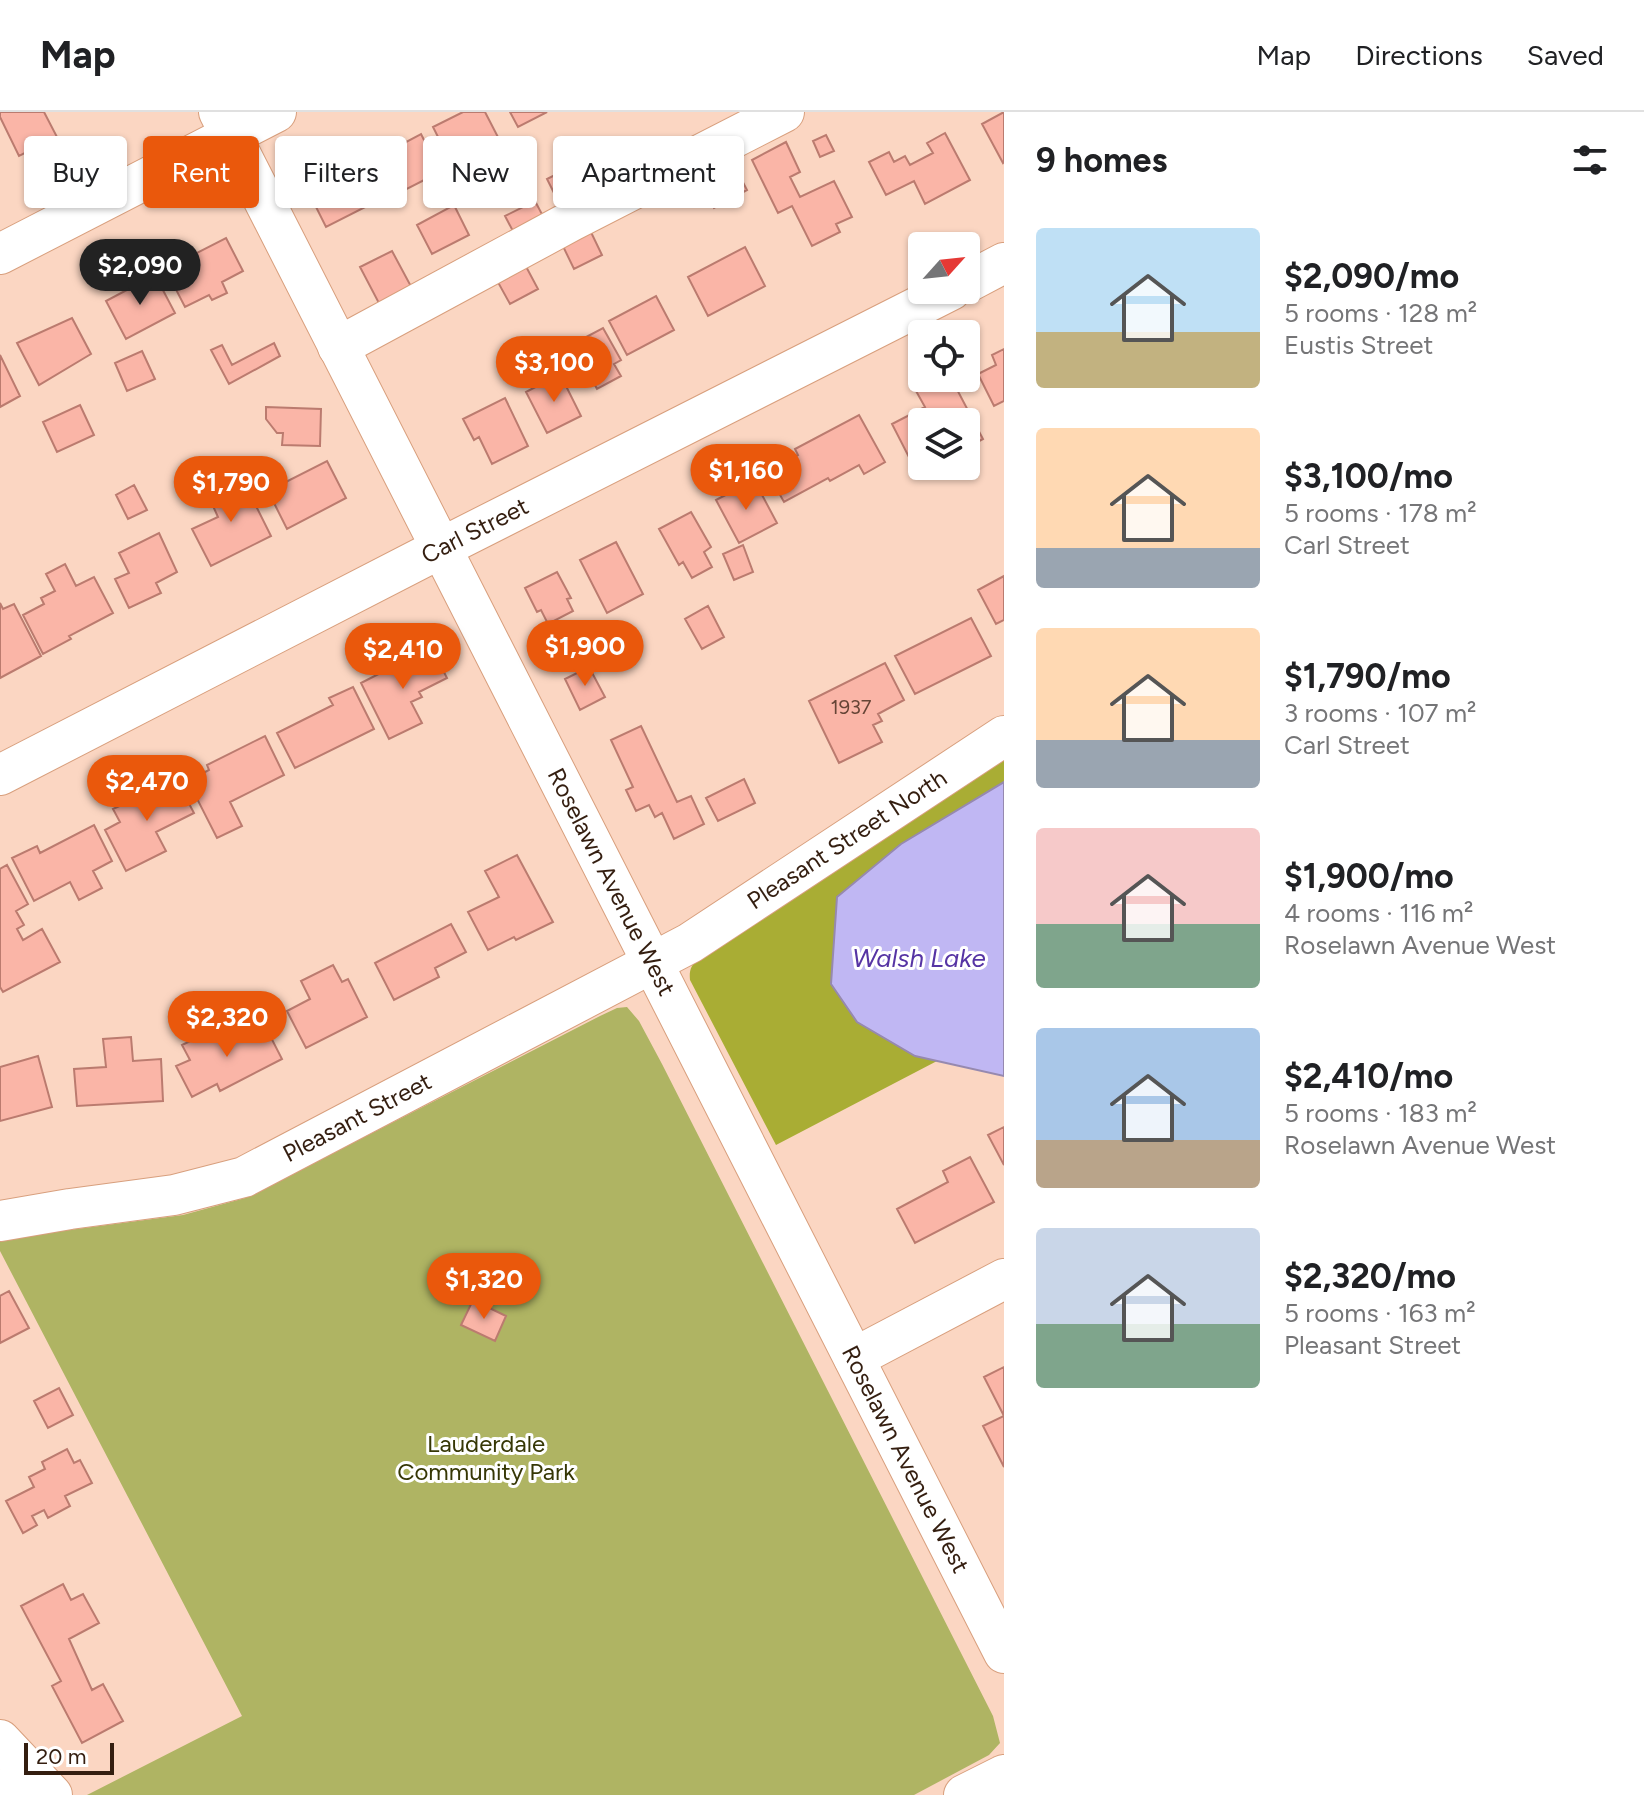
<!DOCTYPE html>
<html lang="en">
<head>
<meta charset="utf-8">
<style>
  :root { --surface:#fff; --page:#f6f6f6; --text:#202124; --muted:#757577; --line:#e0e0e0; --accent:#ea580c }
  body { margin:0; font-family:Figtree,sans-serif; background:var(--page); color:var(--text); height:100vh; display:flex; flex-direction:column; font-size:30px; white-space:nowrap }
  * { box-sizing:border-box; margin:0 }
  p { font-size:26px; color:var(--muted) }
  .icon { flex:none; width:44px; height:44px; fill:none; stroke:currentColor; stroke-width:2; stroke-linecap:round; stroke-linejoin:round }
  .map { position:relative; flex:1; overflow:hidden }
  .panel { display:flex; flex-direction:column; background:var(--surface); width:640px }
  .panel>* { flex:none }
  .guide { position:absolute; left:24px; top:24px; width:760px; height:72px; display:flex; gap:16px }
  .needle { width:52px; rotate:63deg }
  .fabs { position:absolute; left:908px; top:120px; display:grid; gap:16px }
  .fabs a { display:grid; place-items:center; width:72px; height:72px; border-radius:8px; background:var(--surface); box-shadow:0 2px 6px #0004; font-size:40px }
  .scale { position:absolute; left:24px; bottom:20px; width:90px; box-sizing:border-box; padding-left:8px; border:4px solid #341e10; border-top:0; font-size:22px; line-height:28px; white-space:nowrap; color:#341e10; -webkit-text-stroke:6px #fff; paint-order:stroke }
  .price { position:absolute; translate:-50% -68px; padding:0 18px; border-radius:28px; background:var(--accent); color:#fff; font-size:26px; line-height:52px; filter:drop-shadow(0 2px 4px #0008) }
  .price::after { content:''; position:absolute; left:50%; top:48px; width:24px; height:18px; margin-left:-12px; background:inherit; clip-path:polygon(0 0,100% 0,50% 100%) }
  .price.on { background:#222; color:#fff }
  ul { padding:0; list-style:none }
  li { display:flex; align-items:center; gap:24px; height:200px; padding:0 32px }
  li span { display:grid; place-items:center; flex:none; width:224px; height:160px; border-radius:8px; color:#555 }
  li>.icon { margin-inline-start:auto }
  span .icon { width:96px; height:96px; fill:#fffc; stroke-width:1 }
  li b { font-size:34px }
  h2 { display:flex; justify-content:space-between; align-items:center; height:96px; padding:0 32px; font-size:34px }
  .pill { padding:0 28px; border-radius:8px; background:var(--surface); box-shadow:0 2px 6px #0004; font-size:28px; line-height:72px }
  .pill.on { background:var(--accent); color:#fff }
  header { display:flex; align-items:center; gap:48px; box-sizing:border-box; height:112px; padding:0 40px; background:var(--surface); border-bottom:2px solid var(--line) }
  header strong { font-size:38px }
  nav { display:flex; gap:44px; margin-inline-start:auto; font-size:28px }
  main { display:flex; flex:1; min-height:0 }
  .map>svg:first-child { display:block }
</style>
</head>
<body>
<header>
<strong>Map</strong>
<nav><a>Map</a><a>Directions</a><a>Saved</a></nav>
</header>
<main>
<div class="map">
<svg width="1004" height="1683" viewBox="0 0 1004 1683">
  <rect width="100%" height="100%" fill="#fbd6c2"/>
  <!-- green -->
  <path fill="#afb463" d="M627 895 639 909 662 952 993 1604 1000 1631 989 1643 914 1683H87L242 1604 0 1139V1127L183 1103 245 1086 600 904 617 896Z"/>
  <!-- forest -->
  <path fill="#a9ad34" d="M1004 642V670L901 732 837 785 915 944 937 949 776 1033 690 868C689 858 691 854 698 846Z"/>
  <!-- water -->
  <path fill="#c0b7f3" stroke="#9689af" stroke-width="2" d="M1004 670V964L915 944 857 910 831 872 837 785 901 732Z"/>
  <!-- building -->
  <path fill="#fab5a7" stroke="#bb7b6f" stroke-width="2" d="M0 0H44L57 25 19 44 0 5Z
    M463 0H485L500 29 452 53 433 15Z
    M510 0H547L518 15Z
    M1004 0V50L1003 51 982 12Z
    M945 21 970 68 925 92 914 69 886 83 869 50 889 40 894 50 905 44 910 53 933 41 927 31Z
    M421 22 440 60 395 83 376 46Z
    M826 23 834 39 820 45 813 29Z
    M652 26 665 51 636 66 623 41Z
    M786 30 800 60 790 65 800 85 834 69 852 105 836 112 840 120 812 134 792 94 778 101 752 48Z
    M583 49 596 75 560 93 547 67Z
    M732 49 747 78 714 96 698 68Z
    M363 51 381 87 326 115 308 79Z
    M535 89 545 108 515 123 505 104Z
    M454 93 469 123 432 142 417 113Z
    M588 114 602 143 574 157 560 128Z
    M226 126 243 159 222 170 227 181 212 188 209 183 185 195 169 164 193 151 189 145Z
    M745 135 765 174 708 204 688 165Z
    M392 139 414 180 382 197 360 155Z
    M522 147 538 177 510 192 494 163Z
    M155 163 175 201 126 227 106 189Z
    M656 184 674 218 627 243 609 209Z
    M72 206 91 242 39 273 17 231Z
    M603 216 621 248 614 252 621 264 597 277 590 264 582 269 572 252 581 247 573 232Z
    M274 231 280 244 229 272 211 238 222 233 232 253Z
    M1004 237V289L994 294 978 262 996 253 992 243Z
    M142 239 155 267 127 279 115 251Z
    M0 243 20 284 0 295Z
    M560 262 581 304 547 321 526 280Z
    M942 266H951L983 327 966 336V310H922V351L914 355 892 312 925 295 916 279Z
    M505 286 528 334 492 352 479 325 474 328 463 307Z
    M80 293 94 323 57 340 43 310Z
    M266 295 321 297 320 334 282 333 283 321H277L266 307Z
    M859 303 885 350 864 362 859 353 830 369 828 366 784 390 767 360 798 343 795 337Z
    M327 349 346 386 287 417 268 379Z
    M242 366 271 424 211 454 192 417 218 405 208 383Z
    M754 368 777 411 739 431 716 388Z
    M134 373 147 398 128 407 116 383Z
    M691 400 711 435 704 440 712 455 692 466 683 450 679 453 659 417Z
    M159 421 177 460 156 471 161 481 129 496 115 467 129 461 119 441Z
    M616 430 643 482 607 501 580 448Z
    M743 433 753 460 734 468 723 442Z
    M65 452 76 474 94 465 113 501 69 524 71 527 43 542 23 503 44 492 41 486 55 479 46 462Z
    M557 460 571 486 567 487 573 499 548 512 541 498 537 500 525 476Z
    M1004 464V508L996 512 978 478Z
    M0 491 3 497 14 492 41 544 0 566Z
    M708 494 724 525 702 537 685 507Z
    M971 506 991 544 915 582 895 544Z
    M431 535 447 566 419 580 422 585 411 590 422 611 389 627 361 571Z
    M885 551 904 588 878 602 882 609 873 613 882 630 839 651 809 589Z
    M589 555 605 585 580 598 565 567Z
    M353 575 374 617 295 656 277 621 333 593 329 586Z
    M641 614 677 690 691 684 704 712 674 727 662 701 655 705 649 693 636 699 626 678 633 675 611 628Z
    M265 624 284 663 230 690 242 714 217 726 188 669 209 658 207 653Z
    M176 667 194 701 156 720 166 739 126 759 105 718 120 710 113 697Z
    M744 667 755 691 718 709 706 686Z
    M94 713 112 749 93 759 102 776 79 788 70 770 34 789 12 746 37 734 40 741Z
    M517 743 553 810 516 828 514 825 488 838 468 800 499 785 485 759Z
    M7 753 28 792 16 799 24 813 17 817 23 828 42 817 60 850 3 880 0 875V757Z
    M451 812 466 840 435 856 439 865 394 888 375 851Z
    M333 853 342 870 348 867 367 905 306 936 287 899 310 887 301 869Z
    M263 910 282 947 220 979 217 972 192 985 176 954 190 948 182 933 213 918 220 932Z
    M131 925 133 949 161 947 163 989 77 994 74 957 106 955 103 927Z
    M38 944 52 995 0 1009V955Z
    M1004 1015V1053L988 1023Z
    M970 1045 994 1090 915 1131 897 1097 948 1070 943 1059Z
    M9 1179 29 1216 0 1231V1184Z
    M473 1188 506 1204 495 1229 461 1213Z
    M1004 1255V1355L983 1314 1004 1304 984 1265Z
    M59 1276 73 1303 48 1316 34 1289Z
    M67 1337 74 1351 80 1348 92 1371 65 1384 70 1394 48 1406 44 1398 32 1404 37 1413 23 1421 6 1389 34 1375 29 1365 45 1357 42 1350Z
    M63 1472 71 1488 83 1482 99 1511 69 1527 92 1578 103 1572 123 1609 82 1631 52 1574 61 1569 21 1494Z"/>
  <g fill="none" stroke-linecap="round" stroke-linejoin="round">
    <defs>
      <g id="minor">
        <path id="s1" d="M219 0 1004 1541"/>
        <path d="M0 142 276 0"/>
        <path d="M966 171 1004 151"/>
        <path d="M338 235 573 108 784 0"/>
        <path id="s2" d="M0 663 441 436 951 178"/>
        <path id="s3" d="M0 1109 70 1097 174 1083 244 1065 690 831 1004 624"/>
        <path d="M854 1246 1004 1167"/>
        <path d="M0 1628 52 1683"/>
        <path d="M0 1680 34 1662"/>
        <path d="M964 1683 1004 1663"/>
      </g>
    </defs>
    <!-- minor casing -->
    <use href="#minor" stroke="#d89f7d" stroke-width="42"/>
    <!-- minor -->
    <use href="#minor" stroke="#fff" stroke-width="40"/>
  </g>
  <g text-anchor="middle" stroke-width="6" stroke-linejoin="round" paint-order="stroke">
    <!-- number labels -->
    <g font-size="20" fill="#664436">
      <text x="851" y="602">1937</text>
    </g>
    <!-- street labels -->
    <g font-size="24" fill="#341e10" stroke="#fff">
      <text dy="8" stroke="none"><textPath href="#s2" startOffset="534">Carl Street</textPath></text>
      <text dy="8" stroke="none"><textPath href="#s3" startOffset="940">Pleasant Street North</textPath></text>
      <text dy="8" stroke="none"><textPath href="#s1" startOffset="864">Roselawn Avenue West</textPath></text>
      <text dy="8" stroke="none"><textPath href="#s3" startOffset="376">Pleasant Street</textPath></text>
      <text dy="8" stroke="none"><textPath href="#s1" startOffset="1512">Roselawn Avenue West</textPath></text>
    </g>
    <!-- park labels -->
    <g font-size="24" fill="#363705" stroke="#fff">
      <text x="486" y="1340">Lauderdale<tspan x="486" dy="28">Community Park</tspan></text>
    </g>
    <!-- water labels -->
    <g font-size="26" font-style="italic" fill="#5634a4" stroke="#fff">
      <text x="919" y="855">Walsh Lake</text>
    </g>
  </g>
</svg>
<div class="fabs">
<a><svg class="needle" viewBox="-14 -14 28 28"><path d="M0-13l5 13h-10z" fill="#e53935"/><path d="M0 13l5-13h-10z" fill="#757577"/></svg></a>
<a><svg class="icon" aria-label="locate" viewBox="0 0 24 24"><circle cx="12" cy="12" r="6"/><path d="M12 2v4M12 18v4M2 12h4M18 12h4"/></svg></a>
<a><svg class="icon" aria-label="layers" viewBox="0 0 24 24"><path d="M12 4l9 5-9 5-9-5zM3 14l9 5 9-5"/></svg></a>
</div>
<div class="scale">20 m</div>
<b class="price on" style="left:140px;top:195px">$2,090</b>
<b class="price" style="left:554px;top:292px">$3,100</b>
<b class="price" style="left:746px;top:400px">$1,160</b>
<b class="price" style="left:231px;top:412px">$1,790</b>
<b class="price" style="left:585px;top:576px">$1,900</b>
<b class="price" style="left:403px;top:579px">$2,410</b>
<b class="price" style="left:147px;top:711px">$2,470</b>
<b class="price" style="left:227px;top:947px">$2,320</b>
<b class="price" style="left:484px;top:1209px">$1,320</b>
<div class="guide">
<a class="pill">Buy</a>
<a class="pill on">Rent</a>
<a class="pill">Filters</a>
<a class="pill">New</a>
<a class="pill">Apartment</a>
</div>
</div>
<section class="panel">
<h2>9 homes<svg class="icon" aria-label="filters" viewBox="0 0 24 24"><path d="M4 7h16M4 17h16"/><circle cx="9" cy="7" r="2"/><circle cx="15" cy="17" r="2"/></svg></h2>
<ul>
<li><span style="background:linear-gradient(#bfe0f5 65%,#c2b280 0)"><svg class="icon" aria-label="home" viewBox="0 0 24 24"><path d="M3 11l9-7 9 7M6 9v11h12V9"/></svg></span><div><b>$2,090/mo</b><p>5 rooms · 128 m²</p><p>Eustis Street</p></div></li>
<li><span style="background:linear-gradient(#ffd9b3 75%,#9aa5b1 0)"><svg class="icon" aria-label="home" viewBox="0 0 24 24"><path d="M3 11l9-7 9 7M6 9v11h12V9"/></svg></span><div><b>$3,100/mo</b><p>5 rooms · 178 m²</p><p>Carl Street</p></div></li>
<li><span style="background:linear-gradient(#ffd9b3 70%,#9aa5b1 0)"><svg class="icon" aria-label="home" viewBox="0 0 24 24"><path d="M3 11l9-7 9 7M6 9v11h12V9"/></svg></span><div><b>$1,790/mo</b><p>3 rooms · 107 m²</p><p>Carl Street</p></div></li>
<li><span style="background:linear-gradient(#f6c9c9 60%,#7fa58c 0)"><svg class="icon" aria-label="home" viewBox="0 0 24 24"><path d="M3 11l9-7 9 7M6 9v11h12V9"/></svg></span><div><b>$1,900/mo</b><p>4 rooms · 116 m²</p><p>Roselawn Avenue West</p></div></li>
<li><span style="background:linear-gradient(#a9c7e8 70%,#b9a48a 0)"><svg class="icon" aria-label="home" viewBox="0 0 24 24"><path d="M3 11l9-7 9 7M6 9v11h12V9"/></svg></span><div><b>$2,410/mo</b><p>5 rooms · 183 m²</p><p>Roselawn Avenue West</p></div></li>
<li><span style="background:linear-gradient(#c9d6e8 60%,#7fa58c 0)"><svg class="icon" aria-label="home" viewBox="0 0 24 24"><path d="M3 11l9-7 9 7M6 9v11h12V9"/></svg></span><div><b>$2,320/mo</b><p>5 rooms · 163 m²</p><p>Pleasant Street</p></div></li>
</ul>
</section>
</main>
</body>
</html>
